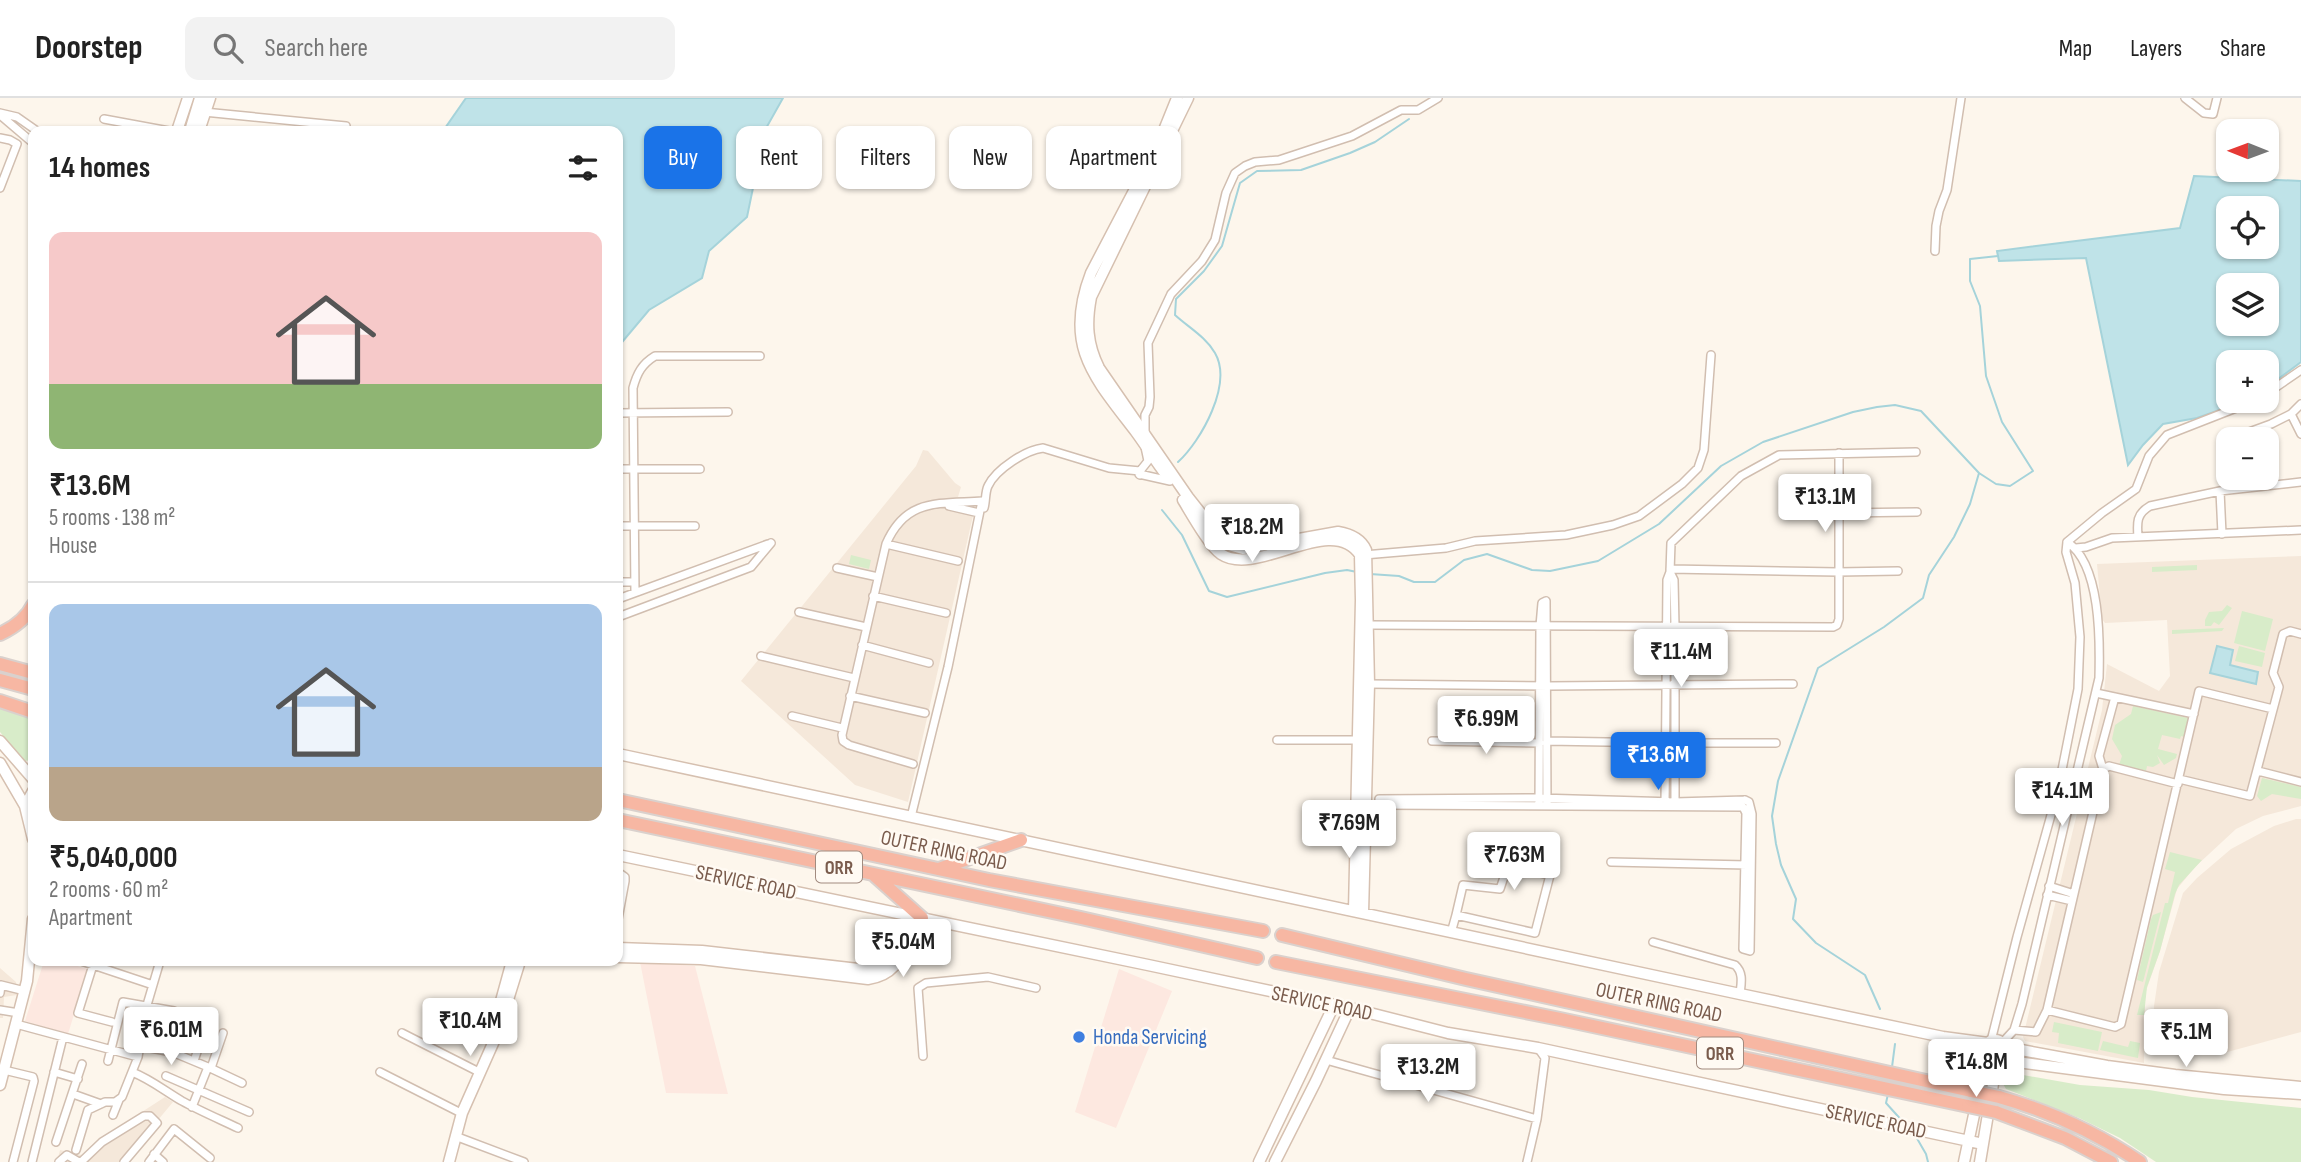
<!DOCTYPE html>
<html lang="en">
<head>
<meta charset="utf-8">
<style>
  :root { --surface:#fff; --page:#f2f2f2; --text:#222; --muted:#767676; --line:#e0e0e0; --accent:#1a73e8 }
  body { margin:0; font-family:"Sofia Sans Condensed",sans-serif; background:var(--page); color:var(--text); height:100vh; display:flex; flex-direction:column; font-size:26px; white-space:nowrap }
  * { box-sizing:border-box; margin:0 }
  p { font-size:23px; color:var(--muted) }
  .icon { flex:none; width:38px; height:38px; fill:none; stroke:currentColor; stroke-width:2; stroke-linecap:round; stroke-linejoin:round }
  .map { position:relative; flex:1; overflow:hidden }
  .sheet { position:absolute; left:28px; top:28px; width:595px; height:840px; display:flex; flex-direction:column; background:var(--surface); border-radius:14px; box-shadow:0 2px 5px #0004 }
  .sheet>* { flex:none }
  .hud { position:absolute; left:644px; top:28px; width:665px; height:63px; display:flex; gap:14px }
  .needle { width:46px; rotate:271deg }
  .fabs { position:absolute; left:2216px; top:21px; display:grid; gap:14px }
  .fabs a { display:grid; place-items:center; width:63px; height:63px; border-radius:14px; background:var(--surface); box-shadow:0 2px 5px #0004; font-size:35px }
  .price { position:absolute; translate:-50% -60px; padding:0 16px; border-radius:7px; background:#fff; color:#222; font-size:23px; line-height:46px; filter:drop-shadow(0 2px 4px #0008) }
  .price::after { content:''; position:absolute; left:50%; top:42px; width:21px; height:16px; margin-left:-10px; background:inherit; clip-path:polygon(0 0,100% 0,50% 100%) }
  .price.on { background:var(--accent); color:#fff }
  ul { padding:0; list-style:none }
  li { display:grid; align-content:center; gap:14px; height:371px; padding:0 21px }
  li+li { border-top:2px solid var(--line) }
  li span { display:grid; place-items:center; height:217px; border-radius:14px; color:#555 }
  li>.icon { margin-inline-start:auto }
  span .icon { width:126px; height:126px; fill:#fffc; stroke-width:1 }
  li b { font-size:30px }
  h2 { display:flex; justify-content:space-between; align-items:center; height:84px; padding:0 21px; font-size:30px }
  .pill { padding:0 24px; border-radius:14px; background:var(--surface); box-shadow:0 2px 5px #0004; font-size:24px; line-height:63px }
  .pill.on { background:var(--accent); color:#fff }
  header { display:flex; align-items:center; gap:42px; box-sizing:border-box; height:98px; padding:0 35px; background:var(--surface); border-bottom:2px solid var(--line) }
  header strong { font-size:33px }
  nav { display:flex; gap:38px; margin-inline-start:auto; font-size:24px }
  .search { width:490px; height:63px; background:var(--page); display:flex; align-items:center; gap:18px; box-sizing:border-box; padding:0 24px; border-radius:14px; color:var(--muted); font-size:26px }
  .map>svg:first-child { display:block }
</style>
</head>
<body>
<header>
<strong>Doorstep</strong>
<div class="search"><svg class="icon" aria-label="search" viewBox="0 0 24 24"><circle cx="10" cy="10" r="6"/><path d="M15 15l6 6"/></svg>Search here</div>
<nav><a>Map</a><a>Layers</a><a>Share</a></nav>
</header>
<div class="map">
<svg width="2301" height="1064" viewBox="0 0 2301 1064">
  <rect width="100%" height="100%" fill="#fdf6ec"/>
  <!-- residential -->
  <path fill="#f5e8da" d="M923 352 928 353 955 385 961 389 958 399 977 400 908 704 855 687 741 583 916 368Z
    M2301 458V708L2263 718 2236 731 2195 769 2177 791 2160 853 2145 896 2144 965 2025 943 2023 939 2102 612 2107 566 2159 593 2170 578 2167 522 2105 525 2102 521 2097 466Z
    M2296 721H2301V934L2220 956 2153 952 2154 908 2159 874 2183 795 2197 780 2231 751 2274 728Z
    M0 870 16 884 17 897 4 899 3 920H0Z
    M165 999 173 1004 123 1064H57L60 1052 86 1058 97 1043Z"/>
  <!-- commercial -->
  <path fill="#fde8e0" d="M44 863H60L88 871 68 936 25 923Z
    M640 864 695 868 728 996 666 995Z
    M1119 871 1172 893 1116 1030 1075 1014Z"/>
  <!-- green -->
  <path fill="#d8ecc9" d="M851 457 871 462 869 471 849 466Z
    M2197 467V472L2152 474V469Z
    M2227 507 2232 510 2219 527 2214 524 2211 528H2205V522L2209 514 2222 513Z
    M2242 513 2273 521 2265 553 2234 545Z
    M2224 530 2222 533 2172 536V532Z
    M2239 548 2265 555 2262 569 2235 563Z
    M0 606 33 619V662L24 663 0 634Z
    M2133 608 2188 620 2184 639 2181 638 2180 641 2162 637 2158 651 2177 656 2176 660 2164 667 2157 657 2160 665 2153 669 2147 668 2146 673 2119 667 2122 658 2112 641 2115 627 2131 616Z
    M2262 680 2301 689V701L2272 696 2261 703 2257 698Z
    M2170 754 2202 762 2179 787 2175 796 2160 853 2147 889 2144 917H2137L2165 805H2168L2175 774 2165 771Z
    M2161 814 2143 884 2137 882 2151 821 2153 817Z
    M2054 924 2102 934 2098 953 2058 945 2059 935 2052 934Z
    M2103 943 2128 949 2130 943 2140 945 2138 960 2100 952Z
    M2014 973 2023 977 2080 987 2149 992 2192 999 2301 1010V1064H2156L2120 1040 2079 1020 2006 991 2002 984 2006 977Z"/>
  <!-- water -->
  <path fill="#bfe3e8" stroke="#a5d3da" stroke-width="2" fill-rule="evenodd" d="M466 0H783L765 32 747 119 709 153 702 180 649 212 618 249V33H443Z
    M2194 78 2301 83V264L2266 290V264H2228V303H2245L2197 320 2163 326 2143 347 2128 367 2086 160 1999 163 1997 153 2180 130ZM2228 110H2266V149H2228ZM2228 187H2266V226H2228Z
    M2217 548 2233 552 2230 567 2258 574 2256 586 2210 575Z"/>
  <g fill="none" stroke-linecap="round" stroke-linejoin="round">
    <!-- stream -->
    <path stroke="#a5d3da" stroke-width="2" d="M1178 364C1201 343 1233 286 1215 255 1206 239 1188 229 1175 217L1176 201 1204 173 1222 148 1240 85 1257 73 1301 72 1350 55 1375 44 1409 21
      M1162 412 1182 437 1209 493 1227 499 1325 475 1347 472 1357 474
      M1370 476 1399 478 1414 484H1435L1464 462 1487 456 1532 472 1550 473 1598 463 1659 426 1721 368 1763 344 1853 314 1877 309 1895 307 1921 313 1979 375 1996 386 2010 388 2033 373 2002 324 1986 278 1980 208 1970 183V161L1998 158
      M1880 911 1865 877 1816 845 1793 821 1796 801 1781 767 1776 746 1772 718 1778 683 1818 570 1884 529 1923 500 1929 477 1954 439 1970 406 1979 375
      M1892 969 1895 946
      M1888 996 1886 1005 1904 1025
      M1915 1037 1926 1056 1928 1064"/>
    <defs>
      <path id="street" d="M2185 0 2204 15 2213 16 2217 0
        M204 14 346 28
        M0 15 17 19 37 33
        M0 17 33 45
        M104 21 169 33
        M0 40 10 42 17 46 0 90
        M1935 153 1936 128 1939 113 1947 92 1961 0
        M2266 296 2301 272
        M618 315 728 314
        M2291 316 2301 306
        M1145 337V317L1149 309 1150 299 1148 245 1171 196 1202 163 1215 142 1226 95 1235 75 1245 68 1255 64 1279 62 1352 38 1401 12H1418L1438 0
        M2230 341 2271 326 2291 316 2301 336
        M618 371H700
        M1139 376 1170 383
        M1140 377V373L1148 363 1145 349
        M2220 393 2222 436
        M949 408 979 415
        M984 410C986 403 985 394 988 388 996 371 1026 352 1043 350L1109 370 1140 373
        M1840 415 1917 414
        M618 428H695
        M2138 439C2137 425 2136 416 2150 408L2220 393 2301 384
        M886 446 958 463
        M2076 450 2086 449 2112 440 2301 432
        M1364 457 1446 450 1475 443 1566 437 1613 427 1639 418 1682 386 1698 370 1704 352 1711 257
        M837 470 878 479
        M1670 471 1838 474 1898 473
        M1670 474 1674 482 1675 529V707
        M618 484H635
        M635 494 633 290C637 275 642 266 655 258H760
        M873 498 946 515
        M618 501 768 446
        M799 514 866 529
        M618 519 751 469 771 445
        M1369 527 1833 529 1837 527 1839 521V355
        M862 547 929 565
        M761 558 854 580
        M1369 586 1548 588 1793 586
        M2096 595 2194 616
        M850 598 925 615
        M792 618 842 630
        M1277 642H1358
        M1432 643 1540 645
        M1547 643 1667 645
        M1675 645H1776
        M2103 671 2099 658 2115 599
        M2258 673 2301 684
        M2179 681 2250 698 2279 589 2273 575 2283 536 2290 533 2301 536
        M1379 701V707L1743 709 1746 715 1743 851 1750 853 1752 716 1749 704 1745 702
        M1379 701 1539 700 1675 704 1745 702
        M1539 708 1540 528 1542 505 1546 503 1547 708
        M1665 708 1667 482 1670 474 1671 445 1741 378 1779 357 1916 354
        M911 719 948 569 982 403C938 406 906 400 886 446L842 637 843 643 849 647 913 666
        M1611 764 1747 767
        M618 774 625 779V783L618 821
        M2049 788 2074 796
        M2047 797 2072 803
        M1451 835 1456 817 1535 835 1550 777 1513 769 1506 773 1500 791 1463 787 1456 817
        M1653 844 1735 867C1744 875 1741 886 1740 896
        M81 863 153 887
        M93 867 78 915 112 924
        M0 895 1 887 25 893
        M0 912 19 915
        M2047 912 2115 929 2121 926 2199 593 2273 611
        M16 926 138 959 147 907 160 863
        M2014 932 2036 934 2047 912 2103 671 2109 668 2178 686
        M402 935 475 972
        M1991 943 2017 839 2058 692 2078 591 2080 539 2075 485 2066 454 2067 444 2102 415 2136 391 2149 358 2167 337 2254 303
        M2002 945 2014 932 2022 906 2099 580C2100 543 2101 466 2067 444
        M140 948 172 954 208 969
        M923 958 918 890 926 885 988 879 1036 890
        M1326 962 1537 1021
        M108 963 123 904 174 913
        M194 963 205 930
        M211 970 223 935
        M4 972 33 979 34 983 13 1064
        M54 974 78 981
        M132 974C150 981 165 993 182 1003 200 1013 219 1021 238 1030
        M380 974 457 1013
        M166 978 249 1014
        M73 996 101 1006
        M192 1009 208 969 242 985
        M113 1017 119 1002
        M455 1038 524 1064
        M56 1044 82 966
        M76 1052 88 1012 105 1004H115L122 999 138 959
        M154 1056 163 1064
        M32 1064 63 939
        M59 1064 67 1057 79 1064
        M81 1064 102 1044 144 1018H150L157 1025 124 1064
        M149 1064 174 1031 210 1060
        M1527 1064 1537 1021 1545 960 1538 950"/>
      <path id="secondary" d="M1188 0 1091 199C1086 225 1087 246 1099 270L1188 399 1225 446 1243 451 1338 434C1350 436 1361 441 1366 452L1369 586 1363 815
        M177 33 188 0
        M190 33 200 0
        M199 33 210 0
        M1167 378C1156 364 1147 349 1136 334 1094 279 1063 248 1091 175L1158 47 1177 0
        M1183 402C1191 415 1210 449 1221 456 1257 480 1332 414 1360 457L1361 502 1354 813
        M0 643 33 681
        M618 656 1740 896 1943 939 1988 945
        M0 665 25 708
        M33 693 25 708 33 741
        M618 757 1148 867 1350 910 1448 935 1538 950 1983 1046
        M618 850 702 853 867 872C885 870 896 859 895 841L904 840C904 863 890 878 868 881L701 861 618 859
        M501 903 512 863
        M1984 953a11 11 0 1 1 22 0a11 11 0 1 1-22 0Z
        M2005 949 2107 968 2175 977 2301 989
        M2002 962 2224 991 2301 996
        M0 987 27 883 33 821
        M449 1064 462 1015 498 934 520 863
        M1259 1064 1334 907
        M1275 1064 1316 983 1350 910
        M1964 1064 1986 960
        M1980 1064 1994 980 1999 964"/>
      <path id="highway" d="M0 536C15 529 26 521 33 507
        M0 566 33 575
        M0 582 33 591
        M0 603 33 614
        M618 702 989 782 1263 833
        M618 722 1081 820 1257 860
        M939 771 1021 742
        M875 778 922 820
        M1282 837 1466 881 1971 993
        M1276 864 1560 921 1968 1008
        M1999 999C2049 1013 2097 1035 2140 1064
        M1996 1014 2065 1040 2111 1064"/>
    </defs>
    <!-- street casing -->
    <use href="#street" stroke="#d1beb0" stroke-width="10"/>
    <!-- secondary casing -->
    <use href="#secondary" stroke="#d6c0b0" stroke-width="13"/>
    <!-- highway casing -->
    <use href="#highway" stroke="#dad1cd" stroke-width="16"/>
    <!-- street -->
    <use href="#street" stroke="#fff" stroke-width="7"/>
    <!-- secondary -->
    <use href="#secondary" stroke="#fff" stroke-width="10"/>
    <!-- highway -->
    <use href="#highway" stroke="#f7b7a3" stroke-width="12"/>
    <defs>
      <path id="highway-bridge" d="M1971 993 1999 999
        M1968 1008 1996 1014"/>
    </defs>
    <!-- highway-bridge casing -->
    <use href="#highway-bridge" stroke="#dad1cd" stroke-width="16" stroke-linecap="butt"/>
    <!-- highway-bridge -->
    <use href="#highway-bridge" stroke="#f7b7a3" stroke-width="12"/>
  </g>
  <!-- markers -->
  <circle fill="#3f7fe0" stroke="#fffaf3" stroke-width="2.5" cx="1079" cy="939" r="7"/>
  <g text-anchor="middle" stroke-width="5" stroke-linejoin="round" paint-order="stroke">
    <!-- shield labels -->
    <g fill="#fffaf3" stroke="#a28b7f" stroke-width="2">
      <rect x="816" y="753.5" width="46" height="31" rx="5"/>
      <rect x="1697" y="939.5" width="46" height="31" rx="5"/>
    </g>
    <g font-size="19" font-weight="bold" fill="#7a5c4d">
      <text x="839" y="776">ORR</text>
      <text x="1720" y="962">ORR</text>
    </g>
    <!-- street labels -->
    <g font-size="21" fill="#7a5c4d" stroke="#fffaf3">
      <text transform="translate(944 752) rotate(12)" y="7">OUTER RING ROAD</text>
      <text transform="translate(746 784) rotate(12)" y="7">SERVICE ROAD</text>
      <text transform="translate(1659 904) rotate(12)" y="7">OUTER RING ROAD</text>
      <text transform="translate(1322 905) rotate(12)" y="7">SERVICE ROAD</text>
      <text transform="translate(1876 1023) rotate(12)" y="7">SERVICE ROAD</text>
    </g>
    <!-- shop labels -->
    <g font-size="21" fill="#366cbe" stroke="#fffaf3" text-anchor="start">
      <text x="1093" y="946">Honda Servicing</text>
    </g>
  </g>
</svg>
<div class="fabs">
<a><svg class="needle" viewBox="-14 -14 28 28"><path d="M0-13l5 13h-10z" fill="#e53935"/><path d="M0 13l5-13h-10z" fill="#767676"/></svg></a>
<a><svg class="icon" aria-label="locate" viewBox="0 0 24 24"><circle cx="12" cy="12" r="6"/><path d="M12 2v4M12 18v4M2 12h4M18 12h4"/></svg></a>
<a><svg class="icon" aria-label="layers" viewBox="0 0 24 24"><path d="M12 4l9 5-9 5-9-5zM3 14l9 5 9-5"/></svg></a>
<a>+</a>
<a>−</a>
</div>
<b class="price" style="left:1825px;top:436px">₹13.1M</b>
<b class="price" style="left:1252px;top:466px">₹18.2M</b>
<b class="price" style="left:1681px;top:591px">₹11.4M</b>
<b class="price" style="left:1486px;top:658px">₹6.99M</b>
<b class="price on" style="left:1658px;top:694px">₹13.6M</b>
<b class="price" style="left:2062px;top:730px">₹14.1M</b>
<b class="price" style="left:1349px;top:762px">₹7.69M</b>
<b class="price" style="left:1514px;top:794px">₹7.63M</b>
<b class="price" style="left:903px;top:881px">₹5.04M</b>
<b class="price" style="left:470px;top:960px">₹10.4M</b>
<b class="price" style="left:171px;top:969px">₹6.01M</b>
<b class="price" style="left:2186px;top:971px">₹5.1M</b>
<b class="price" style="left:1976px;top:1001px">₹14.8M</b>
<b class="price" style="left:1428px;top:1006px">₹13.2M</b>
<div class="hud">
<a class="pill on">Buy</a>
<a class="pill">Rent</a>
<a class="pill">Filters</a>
<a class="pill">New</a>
<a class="pill">Apartment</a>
</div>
<section class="sheet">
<h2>14 homes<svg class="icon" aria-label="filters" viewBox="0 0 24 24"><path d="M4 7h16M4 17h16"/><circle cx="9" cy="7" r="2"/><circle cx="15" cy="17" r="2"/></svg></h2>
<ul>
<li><span style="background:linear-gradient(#f6c9c9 70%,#8fb573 0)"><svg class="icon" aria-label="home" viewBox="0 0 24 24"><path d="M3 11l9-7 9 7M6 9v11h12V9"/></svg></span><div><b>₹13.6M</b><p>5 rooms · 138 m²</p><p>House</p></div></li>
<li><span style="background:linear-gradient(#a9c7e8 75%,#b9a48a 0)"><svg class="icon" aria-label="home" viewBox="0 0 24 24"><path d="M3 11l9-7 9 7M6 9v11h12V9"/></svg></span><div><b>₹5,040,000</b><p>2 rooms · 60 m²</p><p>Apartment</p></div></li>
</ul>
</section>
</div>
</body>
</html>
